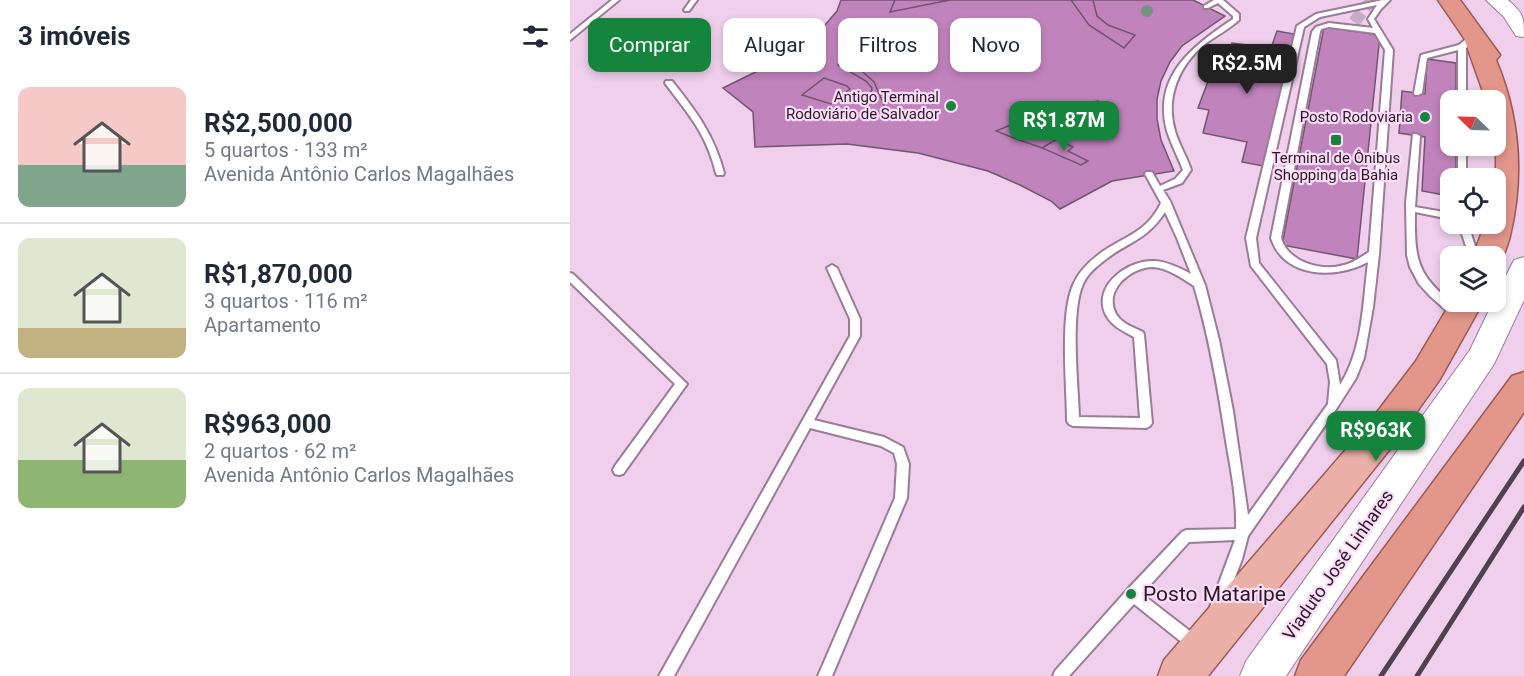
<!DOCTYPE html>
<html lang="pt">
<head>
<meta charset="utf-8">
<style>
  :root { --surface:#fff; --page:#f6f6f7; --text:#1f2937; --muted:#747a83; --line:#e0e1e3; --accent:#15853d }
  body { margin:0; font-family:Roboto,sans-serif; background:var(--page); color:var(--text); height:100vh; display:flex; flex-direction:column; font-size:22px; white-space:nowrap }
  * { box-sizing:border-box; margin:0 }
  p { font-size:20px; color:var(--muted) }
  .icon { flex:none; width:33px; height:33px; fill:none; stroke:currentColor; stroke-width:2; stroke-linecap:round; stroke-linejoin:round }
  .map { position:relative; flex:1; overflow:hidden }
  .panel { display:flex; flex-direction:column; background:var(--surface); width:570px }
  .panel>* { flex:none }
  .guide { position:absolute; left:18px; top:18px; width:570px; height:54px; display:flex; gap:12px }
  .needle { width:39px; rotate:293deg }
  .tools { position:absolute; left:870px; top:90px; display:grid; gap:12px }
  .tools a { display:grid; place-items:center; width:66px; height:66px; border-radius:12px; background:var(--surface); box-shadow:0 3px 9px #0003; font-size:30px }
  .price { position:absolute; translate:-50% -51px; padding:0 14px; border-radius:12px; background:var(--accent); color:#fff; font-size:20px; line-height:39px; filter:drop-shadow(0 2px 3px #0008) }
  .price::after { content:''; position:absolute; left:50%; top:36px; width:18px; height:14px; margin-left:-9px; background:inherit; clip-path:polygon(0 0,100% 0,50% 100%) }
  .price.active { background:#222; color:#fff }
  ul { padding:0; list-style:none }
  li { display:flex; align-items:center; gap:18px; height:150px; padding:0 18px }
  li+li { border-top:2px solid var(--line) }
  li span { display:grid; place-items:center; flex:none; width:168px; height:120px; border-radius:12px; color:#555 }
  li>.icon { margin-inline-start:auto }
  span .icon { width:72px; height:72px; fill:#fffc; stroke-width:1 }
  li b { font-size:26px }
  h2 { display:flex; justify-content:space-between; align-items:center; height:72px; padding:0 18px; font-size:26px }
  .pill { padding:0 21px; border-radius:12px; background:var(--surface); box-shadow:0 3px 9px #0003; font-size:21px; line-height:54px }
  .pill.active { background:var(--accent); color:#fff }
  main { display:flex; flex:1; min-height:0 }
  .map>svg:first-child { display:block }
</style>
</head>
<body>
<main>
<section class="panel">
<h2>3 imóveis<svg class="icon" aria-label="filters" viewBox="0 0 24 24"><path d="M4 7h16M4 17h16"/><circle cx="9" cy="7" r="2"/><circle cx="15" cy="17" r="2"/></svg></h2>
<ul>
<li><span style="background:linear-gradient(#f6c9c9 65%,#7fa58c 0)"><svg class="icon" aria-label="home" viewBox="0 0 24 24"><path d="M3 11l9-7 9 7M6 9v11h12V9"/></svg></span><div><b>R$2,500,000</b><p>5 quartos · 133 m²</p><p>Avenida Antônio Carlos Magalhães</p></div></li>
<li><span style="background:linear-gradient(#dfe7d0 75%,#c2b280 0)"><svg class="icon" aria-label="home" viewBox="0 0 24 24"><path d="M3 11l9-7 9 7M6 9v11h12V9"/></svg></span><div><b>R$1,870,000</b><p>3 quartos · 116 m²</p><p>Apartamento</p></div></li>
<li><span style="background:linear-gradient(#dfe7d0 60%,#8fb573 0)"><svg class="icon" aria-label="home" viewBox="0 0 24 24"><path d="M3 11l9-7 9 7M6 9v11h12V9"/></svg></span><div><b>R$963,000</b><p>2 quartos · 62 m²</p><p>Avenida Antônio Carlos Magalhães</p></div></li>
</ul>
</section>
<div class="map">
<svg width="954" height="676" viewBox="0 0 954 676">
  <rect width="100%" height="100%" fill="#efcfec"/>
  <!-- building -->
  <path fill="#c183bc" stroke="#71556f" stroke-width="1.5" d="M271 0H623L655 16 612 46 600 62 591 81 587 99V119L591 140 604 171 542 181 490 209 481 201 450 185 418 171 348 153 277 144 185 147 183 112 153 88 220 55 255 25 267 11Z
    M325 0H380L320 12Z
    M501 0H523L527 16 538 25 565 35 554 48 519 25Z
    M754 27 810 35 787 259 712 245Z
    M707 31 724 34 693 166 672 162 677 142 633 133 639 110 628 108 646 60 656 61 662 43 701 48Z
    M277 58 304 82 317 112 298 110 302 88 296 81 268 65Z
    M857 59 886 63V100H880V146H886V178H880V196L852 191 855 137 829 133 832 91 855 94Z
    M254 78 277 86 280 89 261 104 232 95Z
    M528 101 526 115 504 113 476 117 456 126 444 138 426 131 472 112Z
    M504 113 526 115 527 135 511 133 512 137 491 142 487 139 472 148 444 138 456 126 476 117Z
    M487 139 503 147 498 151 518 161 511 165 472 148Z"/>
  <g fill="none" stroke-linecap="round" stroke-linejoin="round">
    <!-- pedestrian-tunnel -->
    <path stroke="#c7abc4" stroke-width="12" stroke-dasharray="12 6" stroke-linecap="butt" d="M784 22 802 0"/>
    <defs>
      <path id="service" d="M42 0H49L0 40V34Z
        M121 0H127L119 11H115L114 10Z
        M644 0H653L669 14V20C659 29 646 36 635 44 609 65 595 98 605 131 609 145 617 157 621 170L612 183 593 190 600 201 635 285 649 340 663 411 678 515 758 404 760 382 757 364 681 266 676 238 727 26 746 14 813 0H820L811 9 804 19 823 50 809 254 803 307 794 358 786 378 765 411 678 536 672 559 652 611 647 613 642 611 640 607 665 540 619 542 572 594 629 638 631 643 629 648 624 650 619 648 564 604 499 676H483L485 671 557 590 612 532 616 530 666 529C667 499 661 470 656 441 648 388 639 336 624 286L621 284C610 277 597 268 583 267 561 267 533 290 546 314 552 324 563 327 573 332L574 335 582 423 580 426 576 428 503 426 499 424 497 421C497 386 489 313 504 283 510 270 521 260 532 252 557 235 577 232 591 203L575 174 576 172H582L590 186 605 179 613 170C608 157 601 144 597 131 582 76 623 46 663 19V16L648 3 638 8H634V6ZM807 5 798 19 803 28 759 23 746 27 742 32 701 238C714 279 767 279 798 262 793 302 793 349 770 385L766 360 689 263 686 238 734 27 750 17ZM759 27 805 33 815 50 799 252C791 257 783 263 774 265 751 272 718 262 711 238L750 32 751 29ZM595 212 607 238 621 274C610 268 598 262 585 261 560 259 523 284 535 313 541 326 553 331 564 337L570 418 509 417C508 383 500 313 513 284 517 274 527 266 535 260 559 241 576 241 595 212Z
        M902 34 909 36 896 48V100H888V50L857 58 852 93 848 95H845L844 93 851 55 889 45Z
        M96 81H102C126 111 144 135 154 173L153 175H147L146 173C136 133 119 115 95 83Z
        M843 134H846L850 136 845 207 880 213V219L845 212C844 269 850 277 893 312L894 315 889 319 885 318 860 296 849 284 840 267 837 255 836 203Z
        M888 146H896V178H888Z
        M889 224H898L908 256H899Z
        M262 265 267 268 290 319V336L244 420 314 437 333 447 339 464 337 498 262 676H248L325 498 327 464 324 453 311 446 240 428 104 676H89L280 336V319L257 268Z
        M0 273 3 274 117 384 53 474 49 475 45 474 43 470 45 466 105 384 0 282Z"/>
      <path id="secondary" d="M916 0H938C954 14 954 17 954 37L946 36 934 17Z
        M954 257V300L924 364 716 676H670L676 661 900 350 923 302H926V296L944 260Z"/>
      <path id="primary" d="M811 419 824 424 829 434 824 444 638 676H588L594 660 798 424Z"/>
      <path id="trunk" d="M868 0H890L930 55 926 60C950 117 954 177 940 236 937 246 934 259 926 264V256H903L915 224H926V100H916L894 38Z
        M881 302H913L870 379 824 444 811 449 798 444 793 434 798 424 846 361Z
        M954 372V412L774 676H725L731 660 942 376Z"/>
    </defs>
    <!-- service casing -->
    <use href="#service" stroke="#9a7c97" stroke-width="4"/>
    <!-- secondary casing -->
    <use href="#secondary" stroke="#9a7c97" stroke-width="2"/>
    <!-- primary casing -->
    <use href="#primary" stroke="#9c5a54" stroke-width="3"/>
    <!-- trunk casing -->
    <use href="#trunk" stroke="#9c5a54" stroke-width="3"/>
    <!-- service -->
    <use href="#service" fill="#fff" fill-rule="evenodd"/>
    <!-- secondary -->
    <use href="#secondary" fill="#fff" fill-rule="evenodd"/>
    <!-- primary -->
    <use href="#primary" fill="#eab0a7" fill-rule="evenodd"/>
    <!-- trunk -->
    <use href="#trunk" fill="#e3968a" fill-rule="evenodd"/>
    <!-- rail -->
    <path stroke="#50414f" stroke-width="5" d="M811 676 954 461
      M847 676 954 507"/>
  </g>
  <!-- trees -->
  <circle fill="#779283" cx="577" cy="11" r="6"/>
  <!-- markers -->
  <g fill="#15853d" stroke="#fddcf9" stroke-width="2">
    <circle cx="381" cy="106" r="6"/>
    <circle cx="855" cy="117" r="6"/>
    <rect x="760" y="134" width="12" height="12" rx="3"/>
    <circle cx="561" cy="594" r="6"/>
  </g>
  <g text-anchor="middle" stroke-width="4.5" stroke-linejoin="round" paint-order="stroke">
    <!-- far-poi labels -->
    <g font-size="15" fill="#261b25" stroke="#fddcf9" text-anchor="end">
      <text x="369" y="102">Antigo Terminal<tspan x="369" dy="17">Rodoviário de Salvador</tspan></text>
      <text x="843" y="122">Posto Rodoviaria</text>
      <text x="766" y="163" text-anchor="middle">Terminal de Ônibus<tspan x="766" dy="17">Shopping da Bahia</tspan></text>
    </g>
    <!-- street labels -->
    <g font-size="18" fill="#261b25" stroke="#fddcf9">
      <text transform="translate(768 565) rotate(-55)" y="6">Viaduto José Linhares</text>
    </g>
    <!-- near-poi labels -->
    <g font-size="21" fill="#261b25" stroke="#fddcf9" text-anchor="start">
      <text x="573" y="601">Posto Mataripe</text>
    </g>
  </g>
</svg>
<div class="tools">
<a><svg class="needle" viewBox="-14 -14 28 28"><path d="M0-13l5 13h-10z" fill="#e53935"/><path d="M0 13l5-13h-10z" fill="#747a83"/></svg></a>
<a><svg class="icon" aria-label="locate" viewBox="0 0 24 24"><circle cx="12" cy="12" r="6"/><path d="M12 2v4M12 18v4M2 12h4M18 12h4"/></svg></a>
<a><svg class="icon" aria-label="layers" viewBox="0 0 24 24"><path d="M12 4l9 5-9 5-9-5zM3 14l9 5 9-5"/></svg></a>
</div>
<b class="price active" style="left:677px;top:95px">R$2.5M</b>
<b class="price" style="left:494px;top:152px">R$1.87M</b>
<b class="price" style="left:806px;top:462px">R$963K</b>
<div class="guide">
<a class="pill active">Comprar</a>
<a class="pill">Alugar</a>
<a class="pill">Filtros</a>
<a class="pill">Novo</a>
</div>
</div>
</main>
</body>
</html>
